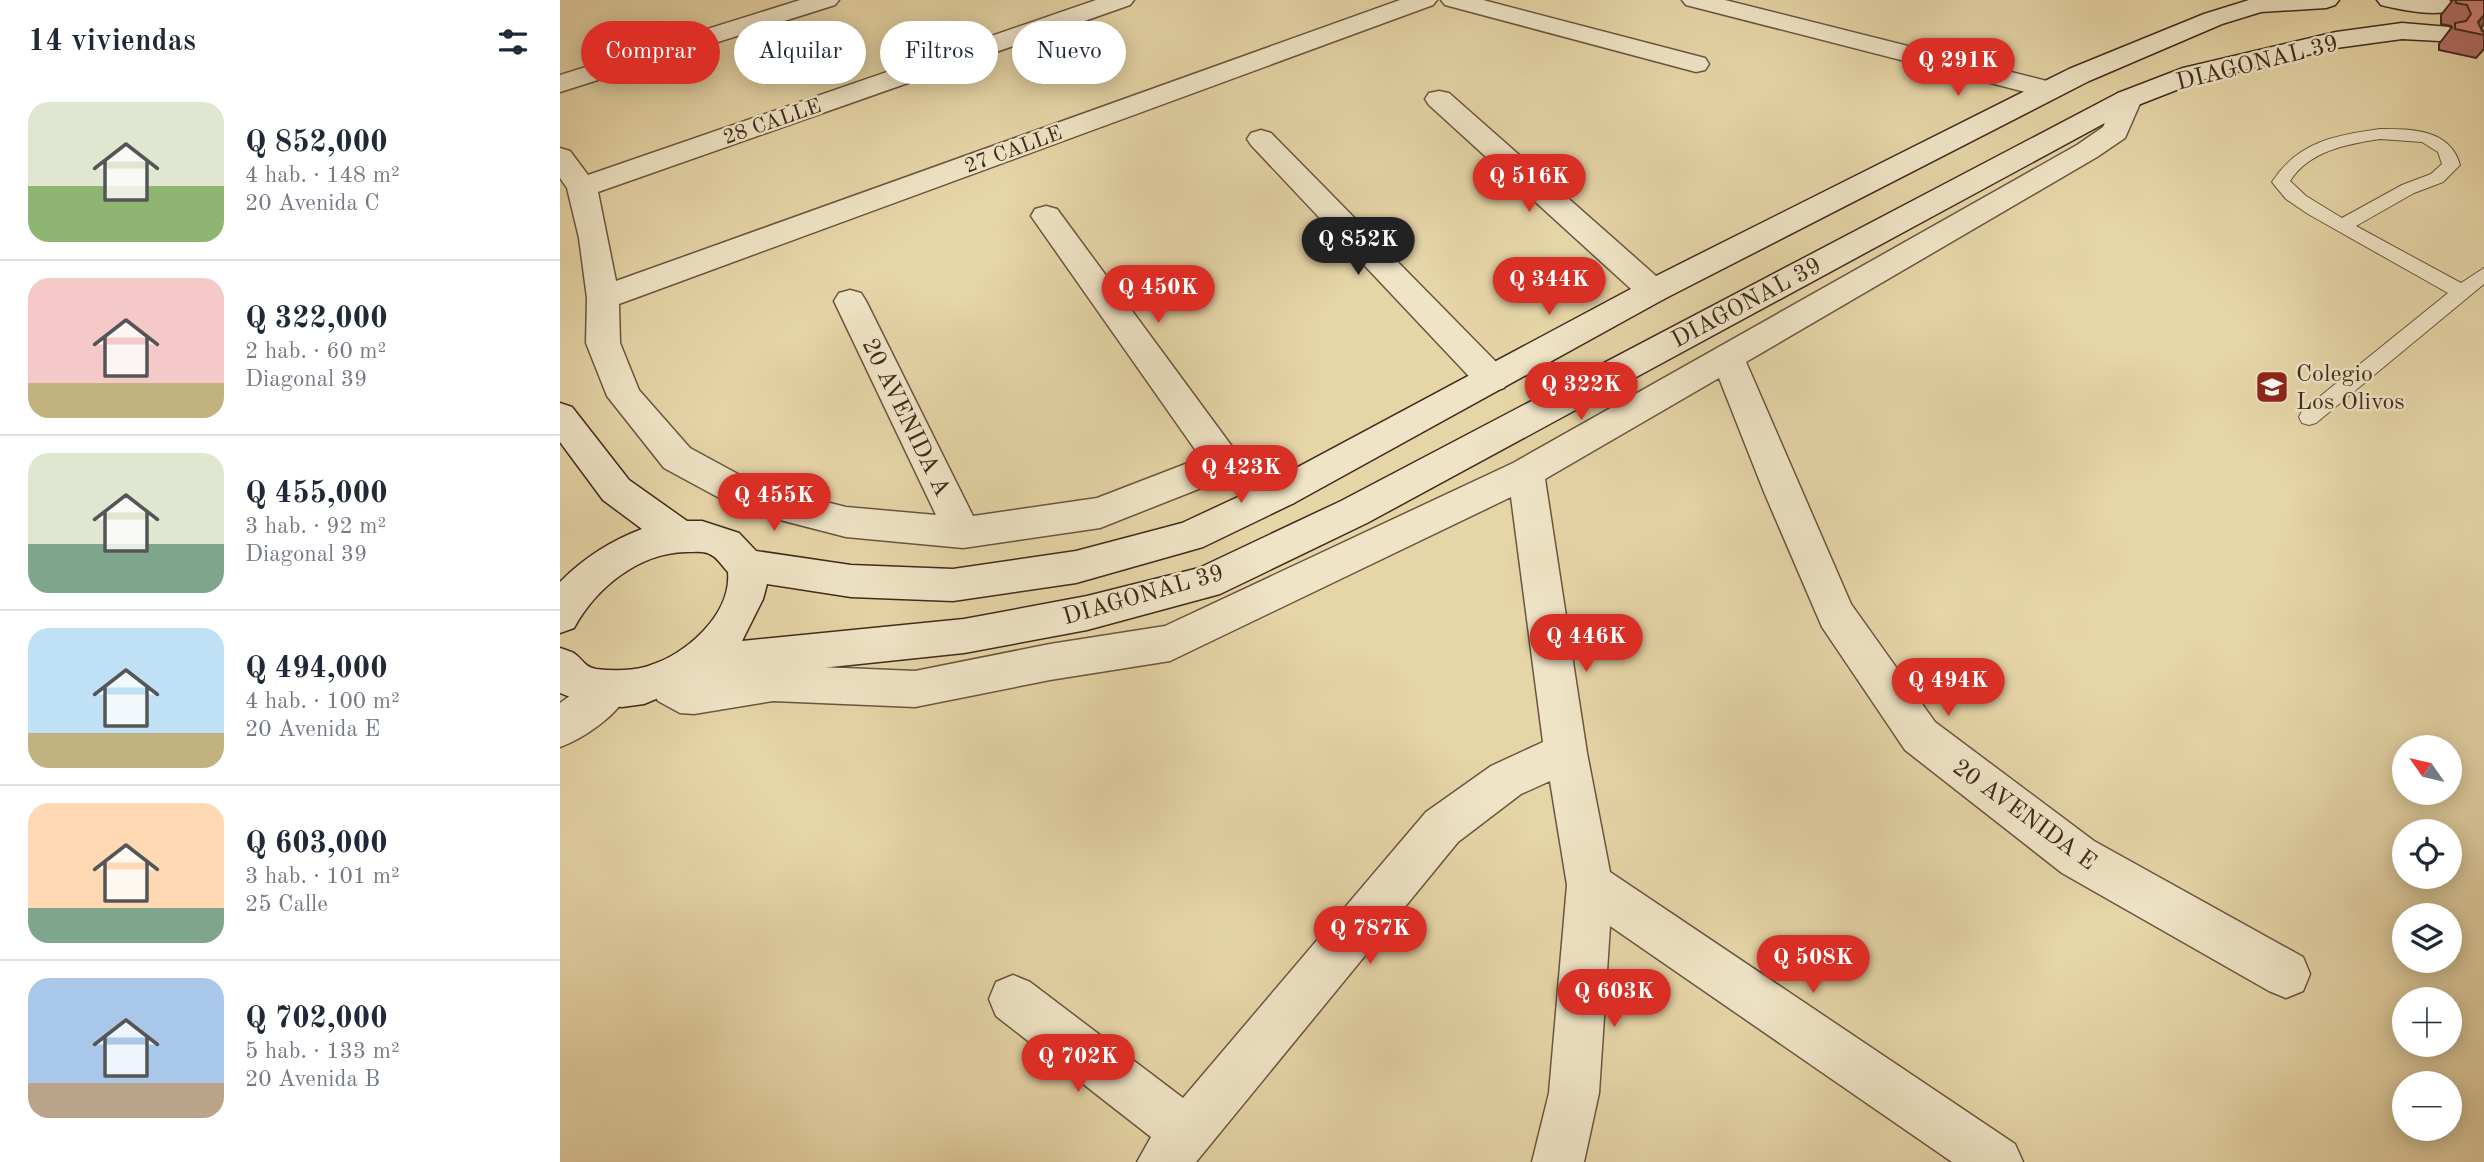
<!DOCTYPE html>
<html lang="es">
<head>
<meta charset="utf-8">
<style>
  :root { --surface:#fff; --page:#f2f2f3; --text:#1f2937; --muted:#747a83; --line:#e0e1e3; --accent:#d93025 }
  body { margin:0; font-family:"Old Standard TT",serif; background:var(--page); color:var(--text); height:100vh; display:flex; flex-direction:column; font-size:26px; white-space:nowrap }
  * { box-sizing:border-box; margin:0 }
  p { font-size:23px; color:var(--muted) }
  .icon { flex:none; width:38px; height:38px; fill:none; stroke:currentColor; stroke-width:2; stroke-linecap:round; stroke-linejoin:round }
  .map { position:relative; flex:1; overflow:hidden }
  .details { display:flex; flex-direction:column; background:var(--surface); width:560px }
  .details>* { flex:none }
  .guide { position:absolute; left:21px; top:21px; width:665px; height:63px; display:flex; gap:14px }
  .needle { width:46px; rotate:304deg }
  .buttons { position:absolute; left:1832px; top:735px; display:grid; gap:14px }
  .buttons a { display:grid; place-items:center; width:70px; height:70px; border-radius:50%; background:var(--surface); box-shadow:0 4px 18px #0003; font-size:35px }
  .price { position:absolute; translate:-50% -60px; padding:0 16px; border-radius:24px; background:var(--accent); color:#fff; font-size:23px; line-height:46px; filter:drop-shadow(0 2px 4px #0008) }
  .price::after { content:''; position:absolute; left:50%; top:42px; width:21px; height:16px; margin-left:-10px; background:inherit; clip-path:polygon(0 0,100% 0,50% 100%) }
  .price.selected { background:#222; color:#fff }
  ul { padding:0; list-style:none }
  li { display:flex; align-items:center; gap:21px; height:175px; padding:0 28px }
  li+li { border-top:2px solid var(--line) }
  li span { display:grid; place-items:center; flex:none; width:196px; height:140px; border-radius:21px; color:#555 }
  li>.icon { margin-inline-start:auto }
  span .icon { width:84px; height:84px; fill:#fffc; stroke-width:1 }
  li b { font-size:30px }
  h2 { display:flex; justify-content:space-between; align-items:center; height:84px; padding:0 28px; font-size:30px }
  .pill { padding:0 24px; border-radius:32px; background:var(--surface); box-shadow:0 4px 18px #0003; font-size:24px; line-height:63px }
  .pill.selected { background:var(--accent); color:#fff }
  main { display:flex; flex:1; min-height:0 }
  .map>svg:first-child { display:block }
</style>
</head>
<body>
<main>
<section class="details">
<h2>14 viviendas<svg class="icon" aria-label="filters" viewBox="0 0 24 24"><path d="M4 7h16M4 17h16"/><circle cx="9" cy="7" r="2"/><circle cx="15" cy="17" r="2"/></svg></h2>
<ul>
<li><span style="background:linear-gradient(#dfe7d0 60%,#8fb573 0)"><svg class="icon" aria-label="home" viewBox="0 0 24 24"><path d="M3 11l9-7 9 7M6 9v11h12V9"/></svg></span><div><b>Q 852,000</b><p>4 hab. · 148 m²</p><p>20 Avenida C</p></div></li>
<li><span style="background:linear-gradient(#f6c9c9 75%,#c2b280 0)"><svg class="icon" aria-label="home" viewBox="0 0 24 24"><path d="M3 11l9-7 9 7M6 9v11h12V9"/></svg></span><div><b>Q 322,000</b><p>2 hab. · 60 m²</p><p>Diagonal 39</p></div></li>
<li><span style="background:linear-gradient(#dfe7d0 65%,#7fa58c 0)"><svg class="icon" aria-label="home" viewBox="0 0 24 24"><path d="M3 11l9-7 9 7M6 9v11h12V9"/></svg></span><div><b>Q 455,000</b><p>3 hab. · 92 m²</p><p>Diagonal 39</p></div></li>
<li><span style="background:linear-gradient(#bfe0f5 75%,#c2b280 0)"><svg class="icon" aria-label="home" viewBox="0 0 24 24"><path d="M3 11l9-7 9 7M6 9v11h12V9"/></svg></span><div><b>Q 494,000</b><p>4 hab. · 100 m²</p><p>20 Avenida E</p></div></li>
<li><span style="background:linear-gradient(#ffd9b3 75%,#7fa58c 0)"><svg class="icon" aria-label="home" viewBox="0 0 24 24"><path d="M3 11l9-7 9 7M6 9v11h12V9"/></svg></span><div><b>Q 603,000</b><p>3 hab. · 101 m²</p><p>25 Calle</p></div></li>
<li><span style="background:linear-gradient(#a9c7e8 75%,#b9a48a 0)"><svg class="icon" aria-label="home" viewBox="0 0 24 24"><path d="M3 11l9-7 9 7M6 9v11h12V9"/></svg></span><div><b>Q 702,000</b><p>5 hab. · 133 m²</p><p>20 Avenida B</p></div></li>
</ul>
</section>
<div class="map">
<svg width="1924" height="1162" viewBox="0 0 1924 1162">
  <rect width="100%" height="100%" fill="#e6d5a7"/>
  <filter id="stains"><feTurbulence type="fractalNoise" baseFrequency=".00286" numOctaves="4"/><feColorMatrix values="0 0 0 0 .2 0 0 0 0 .09 0 0 0 0 .02 0 0 0 .5 -.17"/></filter>
  <radialGradient id="worn" r=".72"><stop offset=".6" stop-color="#630" stop-opacity="0"/><stop offset="1" stop-color="#630" stop-opacity=".3"/></radialGradient>
  <g fill="none" stroke-linecap="round" stroke-linejoin="round">
    <defs>
      <path id="lane" d="M1820 129C1852 129 1890 129 1900 165L1883 182 1854 193 1796 226 1901 283 1924 268V284L1756 423 1749 425 1742 423 1739 417 1742 411 1888 293 1748 214 1726 199 1712 182C1738 142 1775 135 1820 129ZM1820 139 1862 142 1878 152 1882 164 1871 174 1842 185 1782 218 1746 196 1730 181C1749 151 1787 144 1820 139Z"/>
      <path id="street" d="M240 0H279L275 5 0 92V75Z
        M536 0H574L570 5 38 192 56 281 840 0H877L873 5 59 304 60 343 79 390 130 448 198 485 286 507 376 515 274 301 279 293 290 290 301 293 306 301 413 516 537 498 641 458 471 216 475 209 486 206 497 209 679 456 734 483 739 493 734 503 721 508 659 481 540 528 403 548 286 537 189 512 176 507 104 468 47 396 26 343 27 298 19 238 7 188 0 178V148L10 151 28 175Z
        M881 0H923L1145 58 1149 64 1145 70 1136 72 885 5Z
        M1122 0H1165L1499 84 1503 90 1499 96 1489 98 1126 5Z
        M879 91 889 93 1104 283 1109 291 1104 299 1093 302 1082 299 869 105 865 99 869 93Z
        M1568 91 1578 93 1582 99 1565 138 1537 157 1186 362 1291 604 1375 722 1534 841 1743 957 1750 974 1743 991 1726 998 1709 991 1502 873 1345 750 1262 627 1204 492 1159 378 985 479 1027 753 1050 872 1455 1144 1463 1162H1392L1050 926 1039 1093 1024 1162H972L989 1093 1007 885 990 781 961 794 898 842 636 1162H577L591 1137 436 1016 429 999 436 982 453 975 470 982 623 1098 866 812 931 766 983 742 951 497 610 661 490 680 355 707 213 701 134 714 120 713 98 701 85 678 91 665 105 660 119 665 128 676H134L213 665 355 671 490 644 605 626 953 463 1517 145 1543 127 1558 93Z
        M701 130 711 133 944 370 949 379 944 388 932 392 920 388 691 145 687 139 691 133Z
        M50 672 64 677 70 690C59 714 25 738 0 747V703L36 677Z"/>
      <path id="secondary" d="M1689 0H1779L1775 5 1766 8 1701 12 1662 24 1529 81 1104 299 734 503 643 547 516 583 393 601 291 597 207 584 203 599 182 641 404 619 527 596 639 568 781 501 1558 93 1623 68 1776 32 1842 23 1889 27 1893 33 1889 39 1880 41 1842 39 1776 48 1642 80 1578 105 807 523 660 594 527 630 404 653 139 681 84 704 62 707 28 704 0 693V648C5 650 11 651 15 654 23 660 25 667 36 669 52 671 69 671 85 667 124 657 172 615 168 572 163 567 158 559 153 556 145 550 135 552 126 552 78 553 36 588 14 628L0 633V582C24 558 50 541 82 529L43 500 0 442V403L12 407 69 480 127 521H142L179 533 196 551 291 565 393 569 516 551 622 523 708 483 1082 283 1509 69 1644 14Z
        M1817 0H1889L1895 6 1891 11C1871 16 1841 10 1821 5Z"/>
    </defs>
    <!-- lane casing -->
    <use href="#lane" stroke="#6a553f" stroke-width="2"/>
    <!-- street casing -->
    <use href="#street" stroke="#6a553f" stroke-width="3"/>
    <!-- secondary casing -->
    <use href="#secondary" stroke="#412a1c" stroke-width="3"/>
    <!-- lane -->
    <use href="#lane" fill="#efe4c6" fill-rule="evenodd"/>
    <!-- street -->
    <use href="#street" fill="#efe4c6" fill-rule="evenodd"/>
    <!-- secondary -->
    <use href="#secondary" fill="#efe4c6" fill-rule="evenodd"/>
  </g>
  <!-- wall -->
  <path fill="#b26e65" stroke="#412a1c" stroke-width="2" d="M1893 0H1924V24L1921 28 1924 32V49L1916 58 1879 50V44L1892 27 1891 26 1881 24V15Z"/>
  <!-- shaded-wall -->
  <path fill="#915a52" stroke="#412a1c" stroke-width="2" d="M1924 15V24L1917 33 1910 32Z"/>
  <!-- building -->
  <path fill="#cf8075" stroke="#412a1c" stroke-width="2" d="M1896 0H1924V15L1918 22 1922 31 1924 32V35L1895 29V23L1906 21 1911 14 1907 5 1896 3Z"/>
  <!-- icons -->
  <defs>
    <symbol id="school-square" viewBox="-11 -11 22 22"><rect x="-9" y="-9" width="18" height="18" rx="4" fill="#8f2418" stroke="#efe4c6"/><path d="M0-5L7-2L0 1L-7-2ZM-4 1L0 2.5L4 1V4Q0 6-4 4Z" fill="#fff"/></symbol>
  </defs>
  <g fill-rule="evenodd">
    <use href="#school-square" x="1693" y="368" width="38" height="38"/>
  </g>
  <g text-anchor="middle" stroke-width="5" stroke-linejoin="round" paint-order="stroke">
    <!-- far-street labels -->
    <g font-size="21" fill="#412a1c" stroke="#efe4c6">
      <text transform="translate(212 121) rotate(-19)" y="7">28 CALLE</text>
      <text transform="translate(453 149) rotate(-20)" y="7">27 CALLE</text>
    </g>
    <!-- street labels -->
    <g font-size="24" fill="#412a1c" stroke="#efe4c6">
      <text transform="translate(1697 62) rotate(-14)" y="8">DIAGONAL 39</text>
      <text transform="translate(1186 302) rotate(-28)" y="8">DIAGONAL 39</text>
      <text transform="translate(347 417) rotate(64)" y="8">20 AVENIDA A</text>
      <text transform="translate(583 594) rotate(-16)" y="8">DIAGONAL 39</text>
      <text transform="translate(1465 814) rotate(36)" y="8">20 AVENIDA E</text>
    </g>
    <!-- poi labels -->
    <g font-size="24" fill="#412a1c" stroke="#efe4c6" text-anchor="start">
      <text x="1736" y="381">Colegio<tspan x="1736" dy="28">Los Olivos</tspan></text>
    </g>
  </g>
  <rect width="100%" height="100%" filter="url(#stains)"/>
  <rect width="100%" height="100%" fill="url(#worn)"/>
</svg>
<div class="buttons">
<a><svg class="needle" viewBox="-14 -14 28 28"><path d="M0-13l5 13h-10z" fill="#e53935"/><path d="M0 13l5-13h-10z" fill="#747a83"/></svg></a>
<a><svg class="icon" aria-label="locate" viewBox="0 0 24 24"><circle cx="12" cy="12" r="6"/><path d="M12 2v4M12 18v4M2 12h4M18 12h4"/></svg></a>
<a><svg class="icon" aria-label="layers" viewBox="0 0 24 24"><path d="M12 4l9 5-9 5-9-5zM3 14l9 5 9-5"/></svg></a>
<a>+</a>
<a>−</a>
</div>
<b class="price" style="left:1398px;top:98px">Q 291K</b>
<b class="price" style="left:969px;top:214px">Q 516K</b>
<b class="price selected" style="left:798px;top:277px">Q 852K</b>
<b class="price" style="left:989px;top:317px">Q 344K</b>
<b class="price" style="left:598px;top:325px">Q 450K</b>
<b class="price" style="left:1021px;top:422px">Q 322K</b>
<b class="price" style="left:681px;top:505px">Q 423K</b>
<b class="price" style="left:214px;top:533px">Q 455K</b>
<b class="price" style="left:1026px;top:674px">Q 446K</b>
<b class="price" style="left:1388px;top:718px">Q 494K</b>
<b class="price" style="left:810px;top:966px">Q 787K</b>
<b class="price" style="left:1253px;top:995px">Q 508K</b>
<b class="price" style="left:1054px;top:1029px">Q 603K</b>
<b class="price" style="left:518px;top:1094px">Q 702K</b>
<div class="guide">
<a class="pill selected">Comprar</a>
<a class="pill">Alquilar</a>
<a class="pill">Filtros</a>
<a class="pill">Nuevo</a>
</div>
</div>
</main>
</body>
</html>
